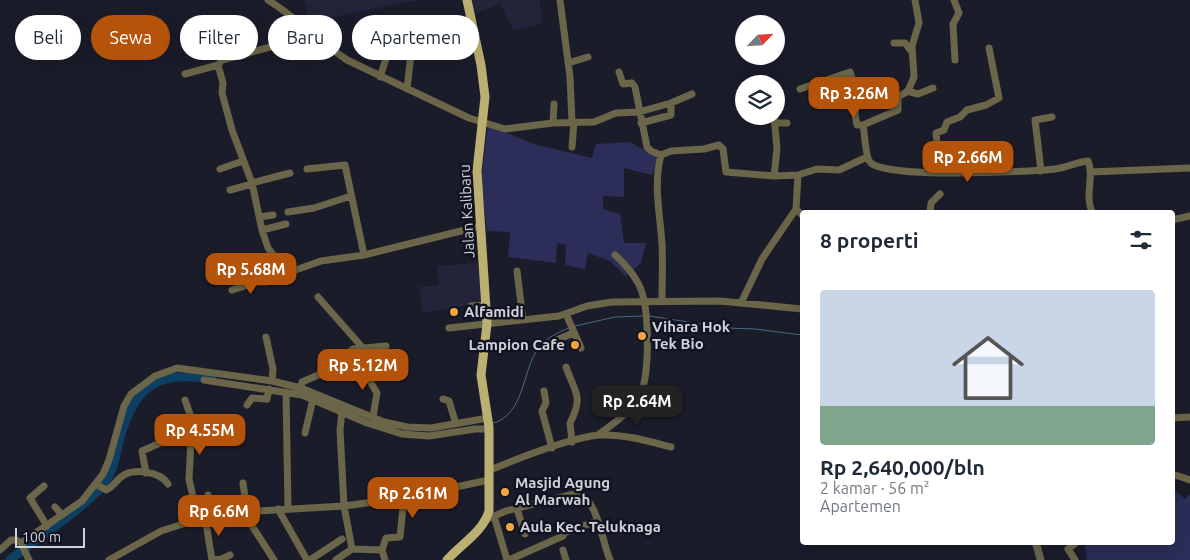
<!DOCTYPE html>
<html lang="id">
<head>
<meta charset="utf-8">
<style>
  :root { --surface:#fff; --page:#f2f2f3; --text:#1f2937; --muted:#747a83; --line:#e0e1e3; --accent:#b45309 }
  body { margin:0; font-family:Ubuntu,sans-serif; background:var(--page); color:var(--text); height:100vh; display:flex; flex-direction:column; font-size:19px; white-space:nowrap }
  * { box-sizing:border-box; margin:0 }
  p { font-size:16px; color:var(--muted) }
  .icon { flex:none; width:28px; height:28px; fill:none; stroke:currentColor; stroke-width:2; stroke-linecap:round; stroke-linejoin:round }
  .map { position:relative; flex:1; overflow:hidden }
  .side { position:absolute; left:800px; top:210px; width:375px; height:335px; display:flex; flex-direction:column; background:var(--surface); border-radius:5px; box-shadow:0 5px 20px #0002 }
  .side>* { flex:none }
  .hud { position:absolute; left:15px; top:15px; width:475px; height:45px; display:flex; gap:10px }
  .needle { width:32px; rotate:65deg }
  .controls { position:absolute; left:735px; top:15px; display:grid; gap:10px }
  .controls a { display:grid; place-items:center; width:50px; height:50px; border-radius:50%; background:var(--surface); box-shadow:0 5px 20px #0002; font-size:25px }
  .scale { position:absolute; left:15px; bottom:12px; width:70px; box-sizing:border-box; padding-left:5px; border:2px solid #d0d1db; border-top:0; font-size:14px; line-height:18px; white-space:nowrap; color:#d0d1db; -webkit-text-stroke:4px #121320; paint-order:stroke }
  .price { position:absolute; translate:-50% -42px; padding:0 11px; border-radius:10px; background:var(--accent); color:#fff; font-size:16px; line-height:32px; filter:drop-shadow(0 1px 2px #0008) }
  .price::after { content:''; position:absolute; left:50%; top:30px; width:15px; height:11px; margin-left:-8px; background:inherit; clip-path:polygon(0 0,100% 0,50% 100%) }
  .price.on { background:#222; color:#fff }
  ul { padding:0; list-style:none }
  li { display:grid; align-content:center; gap:10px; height:265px; padding:0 20px }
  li+li { border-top:1px solid var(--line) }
  li span { display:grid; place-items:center; height:155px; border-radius:5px; color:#555 }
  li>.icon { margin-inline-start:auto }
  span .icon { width:90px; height:90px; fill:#fffc; stroke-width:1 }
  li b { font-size:21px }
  h2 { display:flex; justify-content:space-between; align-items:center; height:60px; padding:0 20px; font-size:21px }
  .tag { padding:0 18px; border-radius:22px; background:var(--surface); box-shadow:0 5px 20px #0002; font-size:18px; line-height:45px }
  .tag.on { background:var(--accent); color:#fff }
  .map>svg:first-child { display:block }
</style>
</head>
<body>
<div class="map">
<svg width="1190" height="560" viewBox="0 0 1190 560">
  <rect width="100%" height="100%" fill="#1b1c2a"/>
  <!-- built -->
  <path fill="#232439" d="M304 0H419L309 22Z
    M468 0H540L542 24 514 31 500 4 473 15Z
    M477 263 482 273 484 313 468 314 467 305 422 313 419 287 439 285 437 266Z"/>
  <!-- green -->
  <path fill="#2c2d58" d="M488 125 534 144 592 158 596 144 630 142 658 158 652 175 624 168V197L603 196V209L620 214 624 243H646L641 263 626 276 610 261 588 253 585 269 565 265 566 245 557 243 556 263 508 257 510 232 487 231 481 181Z
    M1173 488 1185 499 1190 494V560H1087L1085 543 1172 542Z"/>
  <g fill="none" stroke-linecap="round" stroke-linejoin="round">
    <!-- stream -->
    <path stroke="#476b86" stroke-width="1" d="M649 316 728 328 755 329 802 335
      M575 326 615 317 643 316
      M491 424C526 415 521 371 539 347 546 338 559 332 569 328
      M1032 542 1037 560"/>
    <!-- river -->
    <path stroke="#0c3f62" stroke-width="9" d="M10 560C36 538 62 524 88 500 93 495 100 490 104 484 113 472 116 455 119 441 134 386 156 370 212 379"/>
    <!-- minor -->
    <path stroke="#6b6649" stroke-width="7" d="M268 0C297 18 319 41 347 60L469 118 505 129 553 123 594 122 616 113 639 112 671 103 692 94
      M560 0 570 77 572 122
      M915 0 919 23 912 46 914 77 908 91 898 97V110L863 125C865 134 865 156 870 162 883 179 1028 172 1055 169 1066 168 1076 162 1088 161 1095 176 1084 194 1092 212
      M954 0 959 13 953 24 955 60
      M894 43H905L911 51
      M568 63 588 57
      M218 65 223 83 222 93 232 130 252 183 262 230 268 248 287 273 321 261 364 255 481 226
      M619 72 623 84 632 83 635 87 647 147 651 151 661 155C653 185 660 213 662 244 663 263 662 283 662 302
      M185 74 218 65 222 60 293 41 297 39 302 23
      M380 77 390 47 409 51 411 54 407 89
      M800 89 850 72C858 90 852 108 857 125H863
      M907 91 918 94 933 88
      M553 123 554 104
      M641 123 671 115V103
      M775 123H787
      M572 147 574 122
      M661 155 671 151 704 149 719 145 723 149 726 172 774 176 798 175 817 169 839 170 867 157
      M220 169 243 161
      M307 169 345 165 364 255
      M1041 171 1035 120 1052 117
      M940 172 936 133 944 130 947 122 960 117 967 110 986 105 999 98 989 48
      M1090 172 1190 168
      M774 176 777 149 774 116
      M252 183 290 173
      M230 190 252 184
      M796 209 802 215
      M288 212 314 208 351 196
      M930 212 931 203 940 194
      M260 217 273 215
      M1172 220 1190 216
      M262 230 286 224
      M517 271 523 320
      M257 282V261L272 254
      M232 290 257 282H267
      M318 297 362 347
      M741 303 762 259 796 209 798 175
      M471 306 486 305
      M566 314 581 348
      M449 328 559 316 587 306 612 302 720 301 802 309
      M266 337 273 369 272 381
      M550 343 573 333
      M360 364 377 393 373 417
      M566 367C575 393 584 396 570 423L572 442
      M204 380 302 395 367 423 402 434 429 436 475 429H489
      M301 388 302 382 323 373 353 349 386 346
      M544 391 546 403 542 411 552 448
      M286 392 288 509
      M443 399 449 401 456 424
      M185 400 192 420 189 479 198 519
      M247 405 252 398 267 399 269 389
      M342 411 340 430 344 506 352 549
      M1172 418 1190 417
      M305 433 313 399
      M598 435C613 424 631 412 640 395 650 375 650 306 639 285 633 273 625 264 615 255
      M490 470C519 458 568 438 599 435 624 434 648 441 671 447
      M146 473 142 451 160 443 191 435
      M1172 474 1190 480
      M243 483 247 512
      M96 484 106 490C113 487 116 481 121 477 133 467 161 472 168 484
      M44 486 30 498 47 526
      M208 495 212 517
      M55 507 62 515
      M278 509 307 560
      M517 509 525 534
      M243 512 274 560
      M494 516 507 560
      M205 517 212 560
      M487 519 506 511 578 493C598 500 602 542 610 560
      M1036 542 1041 560
      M21 543 82 501 103 474 109 460 124 406 131 394 155 376 177 368 272 381 301 388 384 422 407 427 431 428 488 418
      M0 550 11 540H16L21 543 29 560
      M382 550 385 560
      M563 550 566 560
      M109 560 161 531 205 517 243 512 344 506 404 498 489 480
      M212 560 222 559 230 555
      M310 560 342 539
      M336 560 352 549 382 550 386 538 400 537 404 498
      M509 560 563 536 564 533 597 521
      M1075 560 1068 549 1077 542"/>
    <!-- major -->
    <path stroke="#bbb071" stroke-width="9" d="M447 560C461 544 483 532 489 511V427L481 375 487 324 477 171 485 97 481 65 467 0"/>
  </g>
  <!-- markers -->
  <g fill="#f0a63e" stroke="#121320" stroke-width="2">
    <circle cx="454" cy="312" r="5"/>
    <circle cx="642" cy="336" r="5"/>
    <circle cx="575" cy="345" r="5"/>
    <circle cx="505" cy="492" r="5"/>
    <circle cx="510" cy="527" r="5"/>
  </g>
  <g text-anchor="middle" stroke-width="5" stroke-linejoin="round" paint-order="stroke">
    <!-- street labels -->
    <g font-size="15" fill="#d0d1db" stroke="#121320">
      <text transform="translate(467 211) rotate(-93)" y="5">Jalan Kalibaru</text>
    </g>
    <!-- poi labels -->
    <g font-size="15" font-weight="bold" fill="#d0d1db" stroke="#121320" text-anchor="start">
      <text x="464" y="317">Alfamidi</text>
      <text x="652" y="332">Vihara Hok<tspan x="652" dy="17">Tek Bio</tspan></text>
      <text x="565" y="350" text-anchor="end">Lampion Cafe</text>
      <text x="515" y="488">Masjid Agung<tspan x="515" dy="17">Al Marwah</tspan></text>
      <text x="520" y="532">Aula Kec. Teluknaga</text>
    </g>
  </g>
</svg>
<div class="controls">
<a><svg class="needle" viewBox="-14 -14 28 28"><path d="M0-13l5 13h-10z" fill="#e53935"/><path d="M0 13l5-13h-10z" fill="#747a83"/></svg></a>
<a><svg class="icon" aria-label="layers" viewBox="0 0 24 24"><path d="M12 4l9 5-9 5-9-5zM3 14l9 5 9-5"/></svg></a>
</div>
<div class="scale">100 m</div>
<b class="price" style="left:854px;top:119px">Rp 3.26M</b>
<b class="price" style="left:968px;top:183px">Rp 2.66M</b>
<b class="price" style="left:251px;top:295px">Rp 5.68M</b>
<b class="price" style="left:363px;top:391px">Rp 5.12M</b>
<b class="price on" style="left:637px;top:427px">Rp 2.64M</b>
<b class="price" style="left:200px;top:456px">Rp 4.55M</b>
<b class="price" style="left:413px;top:519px">Rp 2.61M</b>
<b class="price" style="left:219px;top:537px">Rp 6.6M</b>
<div class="hud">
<a class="tag">Beli</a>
<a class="tag on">Sewa</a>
<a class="tag">Filter</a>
<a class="tag">Baru</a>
<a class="tag">Apartemen</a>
</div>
<section class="side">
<h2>8 properti<svg class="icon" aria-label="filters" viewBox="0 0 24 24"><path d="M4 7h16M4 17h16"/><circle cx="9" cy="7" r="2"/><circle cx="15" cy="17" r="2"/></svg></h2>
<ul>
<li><span style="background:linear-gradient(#c9d6e8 75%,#7fa58c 0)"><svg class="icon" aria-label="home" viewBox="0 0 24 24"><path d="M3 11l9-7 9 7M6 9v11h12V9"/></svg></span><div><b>Rp 2,640,000/bln</b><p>2 kamar · 56 m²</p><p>Apartemen</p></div></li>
</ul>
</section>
</div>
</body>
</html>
